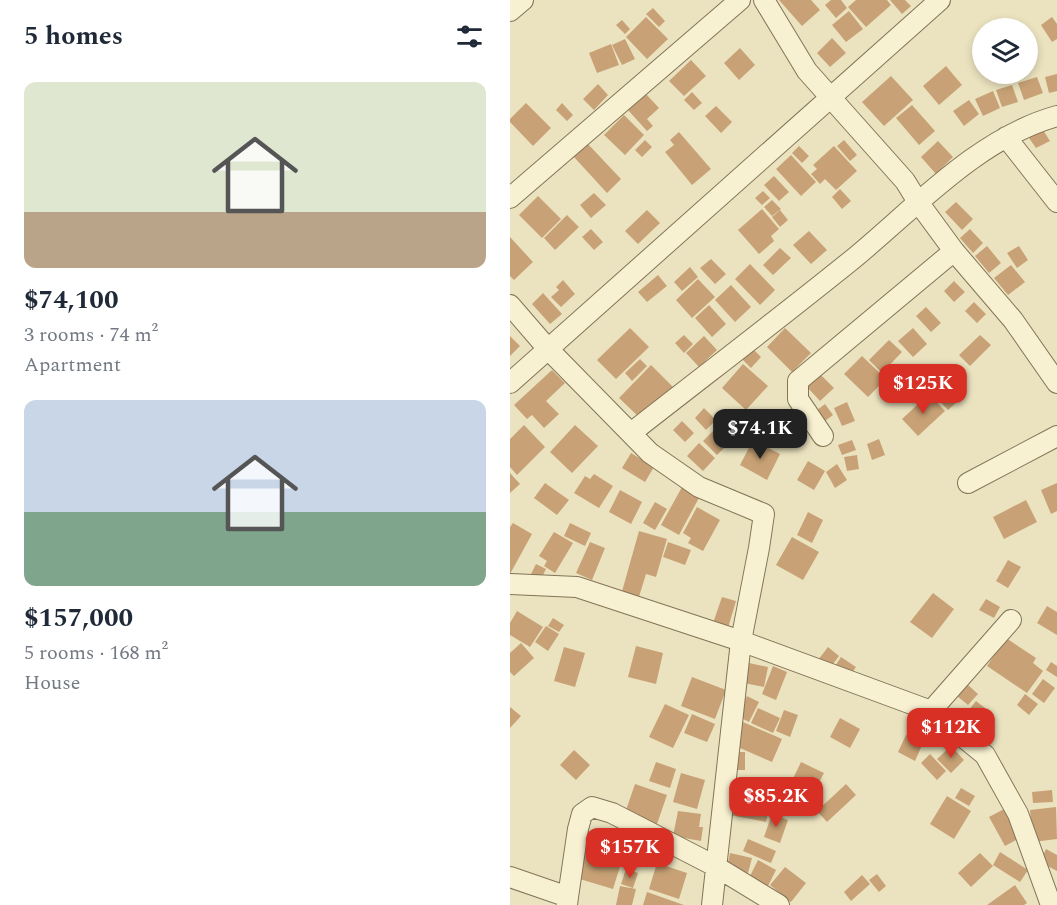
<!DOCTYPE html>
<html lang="en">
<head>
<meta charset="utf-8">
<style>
  :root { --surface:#fff; --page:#f6f6f7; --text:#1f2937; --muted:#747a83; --accent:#d93025 }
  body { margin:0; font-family:Spectral,serif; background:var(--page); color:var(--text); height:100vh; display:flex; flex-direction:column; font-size:22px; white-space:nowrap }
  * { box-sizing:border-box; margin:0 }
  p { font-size:20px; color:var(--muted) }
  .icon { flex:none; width:33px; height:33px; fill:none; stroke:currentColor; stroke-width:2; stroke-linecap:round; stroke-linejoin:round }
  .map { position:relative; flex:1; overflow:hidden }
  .drawer { display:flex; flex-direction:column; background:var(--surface); width:510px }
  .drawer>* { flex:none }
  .controls { position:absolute; left:462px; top:18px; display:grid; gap:12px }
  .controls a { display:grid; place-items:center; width:66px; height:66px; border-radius:50%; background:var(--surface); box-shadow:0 3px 9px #0003; font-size:30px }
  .price { position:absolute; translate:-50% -51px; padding:0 14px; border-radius:12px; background:var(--accent); color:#fff; font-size:20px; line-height:39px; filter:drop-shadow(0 2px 3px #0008) }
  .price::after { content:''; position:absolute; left:50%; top:36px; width:18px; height:14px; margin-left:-9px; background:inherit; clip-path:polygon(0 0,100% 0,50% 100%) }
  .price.on { background:#222; color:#fff }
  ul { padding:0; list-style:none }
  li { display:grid; align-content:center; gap:12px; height:318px; padding:0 24px }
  li span { display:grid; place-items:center; height:186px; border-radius:12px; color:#555 }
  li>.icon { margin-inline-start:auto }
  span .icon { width:108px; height:108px; fill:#fffc; stroke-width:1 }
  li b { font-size:26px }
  h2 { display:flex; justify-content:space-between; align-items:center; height:72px; padding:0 24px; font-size:26px }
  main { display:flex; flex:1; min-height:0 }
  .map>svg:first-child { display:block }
</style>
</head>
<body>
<main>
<section class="drawer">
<h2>5 homes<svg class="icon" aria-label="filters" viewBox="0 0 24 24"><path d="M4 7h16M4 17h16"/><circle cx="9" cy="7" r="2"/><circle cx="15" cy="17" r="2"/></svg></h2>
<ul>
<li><span style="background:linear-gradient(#dfe7d0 70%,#b9a48a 0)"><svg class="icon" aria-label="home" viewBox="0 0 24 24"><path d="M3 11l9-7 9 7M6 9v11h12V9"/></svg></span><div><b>$74,100</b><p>3 rooms · 74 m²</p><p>Apartment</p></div></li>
<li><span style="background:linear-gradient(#c9d6e8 60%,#7fa58c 0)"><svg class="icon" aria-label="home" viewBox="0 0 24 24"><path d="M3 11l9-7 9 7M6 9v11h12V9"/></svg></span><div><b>$157,000</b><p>5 rooms · 168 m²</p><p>House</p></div></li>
</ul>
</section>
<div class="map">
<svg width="547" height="905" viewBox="0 0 547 905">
  <rect width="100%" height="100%" fill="#ebe3bf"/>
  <!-- building -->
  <path fill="#c8a276" d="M269 0H301L310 10 292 26Z
    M321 0H331L337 8 326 18 315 5Z
    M346 0H377L381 5 356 27 338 7Z
    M380 0H395L401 6 392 14Z
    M143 8 155 21 149 27 136 14Z
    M339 11 353 29 336 42 322 25Z
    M136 17 158 39 137 59 116 37Z
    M542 17 547 24V39L542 42 531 25Z
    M112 20 120 29 115 34 106 25Z
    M322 38 336 53 320 67 307 53Z
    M115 39 125 59 112 65 102 45Z
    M101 44 109 65 87 73 79 53Z
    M230 48 245 65 229 80 214 63Z
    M181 60 196 76 174 96 159 81Z
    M436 66 452 85 429 105 413 86Z
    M547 74V91L539 93 535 77Z
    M381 76 403 100 374 126 352 102Z
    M527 77 533 93 514 100 508 83Z
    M88 84 98 95 84 110 73 99Z
    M502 85 508 102 492 107 486 90Z
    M483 91 490 108 473 116 465 99Z
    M182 92 192 103 184 110 174 100Z
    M136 94 149 108 137 119 143 126 137 131 118 110Z
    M459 100 469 114 454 126 443 111Z
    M16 103 41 128 23 146 0 122V119Z
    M52 103 63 115 57 121 46 110Z
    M402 105 425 131 409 145 386 118Z
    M206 106 222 122 211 133 195 116Z
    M114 115 134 135 115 155 94 135Z
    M533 130 540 141 526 148 519 138Z
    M169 132 201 169 182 185 155 152 164 145 160 140Z
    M135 140 142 147 132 157 125 150Z
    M334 140 347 155 340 161 327 146Z
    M428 141 443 157 426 174 411 157Z
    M77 143 111 179 97 193 63 156Z
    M289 146 299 156 292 163 282 153Z
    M324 146 347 171 326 190 315 179 310 184 301 174 307 169 303 165Z
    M281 155 306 182 291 196 266 169Z
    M264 176 279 192 269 201 254 185Z
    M330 189 341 201 332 209 322 197Z
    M253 191 260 198 252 205 245 198Z
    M84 193 96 205 81 218 70 205Z
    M28 196 51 219 32 238 9 215Z
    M262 200 271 209 262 216 254 207Z
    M446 202 463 219 452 230 435 212Z
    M252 209 269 229 261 236 264 241 249 254 228 230Z
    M137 210 150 223 128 244 115 231Z
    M270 210 278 220 270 227 262 217Z
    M57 215 69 227 45 250 34 238Z
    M81 229 93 242 84 250 72 237Z
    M460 229 473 243 463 253 450 238Z
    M299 231 317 250 301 264 283 245Z
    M0 237 23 262 4 280 0 276Z
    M477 246 491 263 479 273 465 256Z
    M509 246 518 260 507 268 497 253Z
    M270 248 281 258 263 275 253 265Z
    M201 259 216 274 205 284 190 268Z
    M240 264 265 290 250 305 225 279Z
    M501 265 515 282 498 295 484 278Z
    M180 267 188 277 172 291 164 282Z
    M148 275 157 286 137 302 128 292Z
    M188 279 205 297 182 318 166 300Z
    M53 280 65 294 51 307 41 297 49 290 46 287Z
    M444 281 455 292 444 302 434 291Z
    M221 285 241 307 225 322 205 300Z
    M33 293 52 314 40 324 22 304Z
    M464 302 476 314 467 323 455 311Z
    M199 305 216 324 202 337 185 318Z
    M416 307 431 323 421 332 406 316Z
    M120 328 139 347 106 379 87 360Z
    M275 328 301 353 282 372 257 347Z
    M403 328 417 344 403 357 388 341Z
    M174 335 183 344 174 353 165 343Z
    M470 335 481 345 460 366 449 355Z
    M0 336 10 346 0 356Z
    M194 336 207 350 189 367 176 353Z
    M379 340 392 352 372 373 359 360Z
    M238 344 251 357 241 368 227 354Z
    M352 356 376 379 358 397 334 374Z
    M130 359 137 366 122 381 115 373Z
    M233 364 258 386 236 410 212 388Z
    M141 365 163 387 131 419 109 398Z
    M42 370 55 383 36 401 49 414 34 428 22 415 17 419 4 405Z
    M310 374 324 388 310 401 297 387Z
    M426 378 432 384 422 393 416 386Z
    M433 386 447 402 438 410 424 395Z
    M419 394 435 411 408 436 392 419Z
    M337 402 345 421 332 426 324 408Z
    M315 404 323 415 310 425 302 414Z
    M194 408 206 420 196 430 185 418Z
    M245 415 261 422 255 438 238 430Z
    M172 421 184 433 175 442 163 430Z
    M14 425 35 447 7 475 0 467V439Z
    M65 425 88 446 62 473 40 452Z
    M203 431 217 445 207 455 193 441Z
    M369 439 375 455 362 460 357 444Z
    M243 440 270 454 257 480 230 465Z
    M342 440 346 450 332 455 328 445Z
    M189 443 205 458 193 471 177 456Z
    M121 453 144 467 135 482 112 468Z
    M347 455 349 469 337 471 334 457Z
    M298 461 315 471 304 490 287 480Z
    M327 464 337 480 325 488 316 472Z
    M0 473 10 484 0 493Z
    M84 474 103 486 89 508 64 493 75 476 80 479Z
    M35 483 59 500 47 515 24 498Z
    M547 483V511L541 514 531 490Z
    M172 487 190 496 169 535 151 525Z
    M110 490 132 502 121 524 99 512Z
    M516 500 527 522 494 539 483 517Z
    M145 502 157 509 145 530 133 523Z
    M187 507 210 520 193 551 178 543 181 538 173 533Z
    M298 512 313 520 302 543 287 535Z
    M3 523 22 534 0 574V527Z
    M60 523 81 533 75 546 54 536Z
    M129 531 157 539 146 577 136 574 128 600 111 595Z
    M44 532 63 543 45 573 34 566 37 561 29 556Z
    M282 537 309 552 293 580 266 565Z
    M80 542 95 548 82 580 66 573Z
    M158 542 181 550 175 565 153 557Z
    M498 560 511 567 498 588 486 581Z
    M26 564 36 569 31 579 21 574Z
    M423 593 444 609 422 638 400 622Z
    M212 597 226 601 218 628 203 623Z
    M476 599 490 607 484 618 469 610Z
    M537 606 547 612V635L527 623Z
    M7 611 33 627 20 647 0 635V623Z
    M43 618 54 625 49 632 38 626Z
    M36 626 49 634 38 651 25 642Z
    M496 638 526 658 523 663 533 671 517 693 477 666Z
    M11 643 24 658 4 676 0 672V653Z
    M126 646 153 653 146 684 118 677Z
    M54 647 75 653 65 687 44 681Z
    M318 647 329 656 320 668 308 660Z
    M331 657 346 667 338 679 323 669Z
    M541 662 547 666V677L536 670Z
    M239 663 258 667 254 687 234 683Z
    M263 666 277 672 266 700 252 694Z
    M182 677 216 690 205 719 171 706Z
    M533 679 545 688 534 703 522 694Z
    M457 684 468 694 458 705 447 696Z
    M515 694 528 704 519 715 507 705Z
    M237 696 249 702 239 722 227 716Z
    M466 701 475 708 467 718 458 711Z
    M155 704 179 715 163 748 139 737Z
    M0 707 11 716 0 728Z
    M248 708 270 718 263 733 241 723Z
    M274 710 288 715 280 737 266 731Z
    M182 714 205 724 197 742 174 733Z
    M330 718 350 729 340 748 320 737Z
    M233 722 272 739 262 762 223 745Z
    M396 735 413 743 405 761 388 752Z
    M441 746 454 760 441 773 427 759Z
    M64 750 80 765 66 780 50 765Z
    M224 752H235V770H224Z
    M420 754 436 771 427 780 411 763Z
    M146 762 166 769 160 788 139 781Z
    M291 762 314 773 301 798 279 787Z
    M171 773 195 780 187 809 163 802Z
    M125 784 157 795 146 827 126 820 128 814 116 810Z
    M336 784 346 795 317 822 307 811Z
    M451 788 465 796 459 806 445 798Z
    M542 790 543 802 523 803 522 792Z
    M224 792 261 799 256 822 220 815Z
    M437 796 461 811 444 839 420 824Z
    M546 807 547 839 523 842 520 810Z
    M496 808 512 837 495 846 479 817Z
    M168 811 191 814 189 827H193L191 841 163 836Z
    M262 814 278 820 270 843 254 837Z
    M77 831 117 844 103 889 63 877Z
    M238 839 266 851 261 863 233 851Z
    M536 849 547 855V871L530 862Z
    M490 852 518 870 510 882 483 865Z
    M220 853 242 858 238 873 217 868Z
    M470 853 483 866 461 887 448 873Z
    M248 860 266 870 257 888 239 878Z
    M147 863 177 873 169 899 139 889Z
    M275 867 296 883 281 902 260 885Z
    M116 869 128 873 123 888 111 884Z
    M367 874 376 886 369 892 359 880Z
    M352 875 360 884 341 901 334 892Z
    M505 885 517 903 514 905H477Z
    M110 886 126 889 122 905H106Z
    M137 892 174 905H133Z"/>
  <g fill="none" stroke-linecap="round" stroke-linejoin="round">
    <defs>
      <path id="minor" d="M254 0 297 71 395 181 408 202 444 251 503 320 547 383
        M0 11 13 0
        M496 137 547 202
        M0 198 230 0
        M0 305 38 349 140 453 189 487 254 514 249 548 231 641 202 905
        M0 383 430 0
        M121 433C195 375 270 318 343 259 405 208 468 138 547 116
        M313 436 288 399V381L444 251
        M458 483 547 436
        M0 584 67 587 231 641 421 711 475 755 508 814 541 905
        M421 711 501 620
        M0 877 58 897 57 905
        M58 897 68 829 72 814 82 807 102 813 205 866 269 905"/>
    </defs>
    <!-- minor casing -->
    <use href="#minor" stroke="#837458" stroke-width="22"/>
    <!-- minor -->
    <use href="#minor" stroke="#f7f0d1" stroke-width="20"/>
  </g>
</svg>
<div class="controls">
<a><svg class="icon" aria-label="layers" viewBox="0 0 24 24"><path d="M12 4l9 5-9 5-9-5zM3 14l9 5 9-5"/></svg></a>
</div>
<b class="price" style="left:413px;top:415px">$125K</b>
<b class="price on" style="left:250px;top:460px">$74.1K</b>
<b class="price" style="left:441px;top:759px">$112K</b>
<b class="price" style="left:266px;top:828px">$85.2K</b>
<b class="price" style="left:120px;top:879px">$157K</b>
</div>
</main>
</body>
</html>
